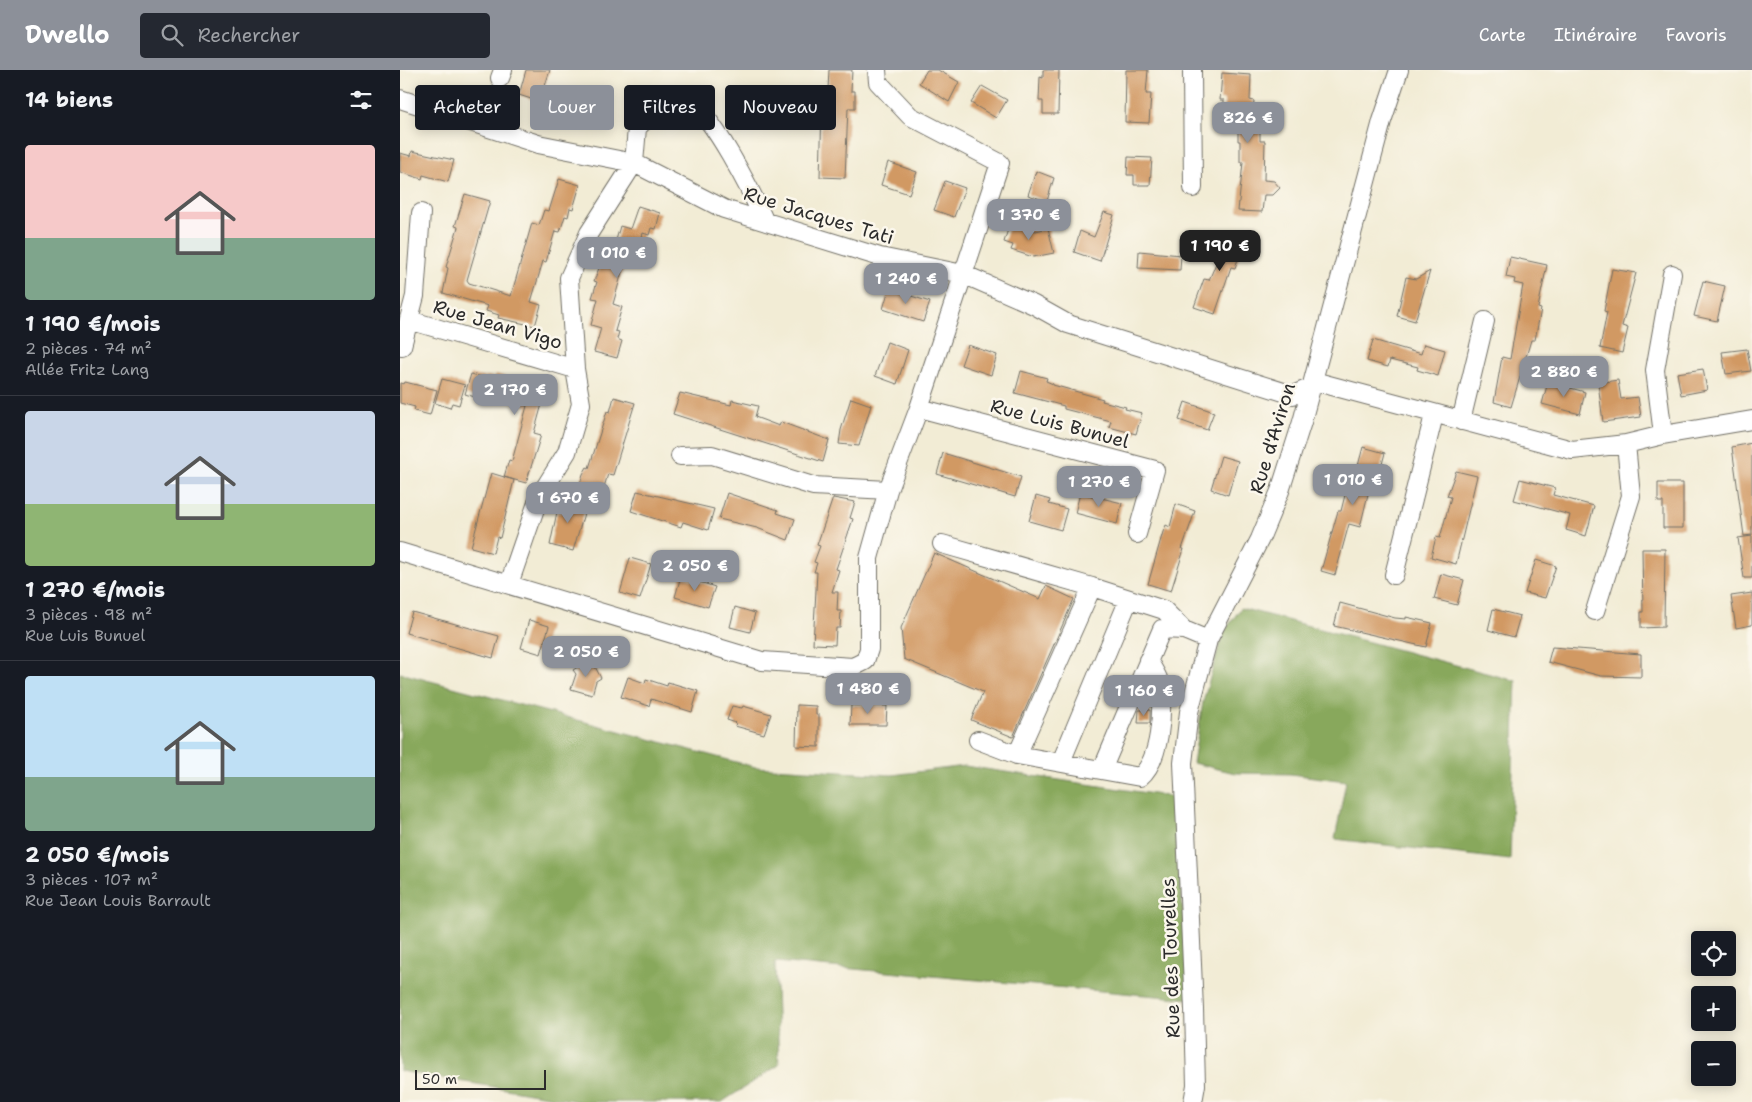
<!DOCTYPE html>
<html lang="fr">
<head>
<meta charset="utf-8">
<style>
  :root { --surface:#171b24; --page:#242831; --text:#f1f3f6; --muted:#9ea1a6; --line:#363941; --accent:#8c9099 }
  body { margin:0; font-family:"Shantell Sans",sans-serif; background:var(--page); color:var(--text); height:100vh; display:flex; flex-direction:column; font-size:19px; white-space:nowrap }
  * { box-sizing:border-box; margin:0 }
  p { font-size:16px; color:var(--muted) }
  .icon { flex:none; width:28px; height:28px; fill:none; stroke:currentColor; stroke-width:2; stroke-linecap:round; stroke-linejoin:round }
  .map { position:relative; flex:1; overflow:hidden }
  .drawer { display:flex; flex-direction:column; background:var(--surface); width:400px }
  .drawer>* { flex:none }
  .hud { position:absolute; left:15px; top:15px; width:475px; height:45px; display:flex; gap:10px }
  .tools { position:absolute; left:1291px; top:861px; display:grid; gap:10px }
  .tools a { display:grid; place-items:center; width:45px; height:45px; border-radius:5px; background:var(--surface); box-shadow:0 2px 12px #0003; font-size:25px }
  .scale { position:absolute; left:15px; bottom:12px; width:131px; box-sizing:border-box; padding-left:5px; border:2px solid #2b2b2b; border-top:0; font-size:14px; line-height:18px; white-space:nowrap; color:#2b2b2b; -webkit-text-stroke:4px #fbf7ec; paint-order:stroke }
  .price { position:absolute; translate:-50% -42px; padding:0 11px; border-radius:10px; background:var(--accent); color:#fff; font-size:16px; line-height:32px; filter:drop-shadow(0 1px 2px #0008) }
  .price::after { content:''; position:absolute; left:50%; top:30px; width:15px; height:11px; margin-left:-8px; background:inherit; clip-path:polygon(0 0,100% 0,50% 100%) }
  .price.current { background:#222; color:#fff }
  ul { padding:0; list-style:none }
  li { display:grid; align-content:center; gap:10px; height:265px; padding:0 25px }
  li+li { border-top:1px solid var(--line) }
  li span { display:grid; place-items:center; height:155px; border-radius:5px; color:#555 }
  li>.icon { margin-inline-start:auto }
  span .icon { width:90px; height:90px; fill:#fffc; stroke-width:1 }
  li b { font-size:21px }
  h2 { display:flex; justify-content:space-between; align-items:center; height:60px; padding:0 25px; font-size:21px }
  .chip { padding:0 18px; border-radius:5px; background:var(--surface); box-shadow:0 2px 12px #0003; font-size:18px; line-height:45px }
  .chip.current { background:var(--accent); color:#fff }
  header { display:flex; align-items:center; gap:30px; box-sizing:border-box; height:70px; padding:0 25px; background:var(--accent); color:#fff }
  header strong { font-size:24px }
  nav { display:flex; gap:28px; margin-inline-start:auto; font-size:18px }
  .search { width:350px; height:45px; background:var(--page); display:flex; align-items:center; gap:12px; box-sizing:border-box; padding:0 18px; border-radius:5px; color:var(--muted); font-size:19px }
  main { display:flex; flex:1; min-height:0 }
  .map>svg:first-child { display:block }
</style>
</head>
<body>
<header>
<strong>Dwello</strong>
<div class="search"><svg class="icon" aria-label="search" viewBox="0 0 24 24"><circle cx="10" cy="10" r="6"/><path d="M15 15l6 6"/></svg>Rechercher</div>
<nav><a>Carte</a><a>Itinéraire</a><a>Favoris</a></nav>
</header>
<main>
<section class="drawer">
<h2>14 biens<svg class="icon" aria-label="filters" viewBox="0 0 24 24"><path d="M4 7h16M4 17h16"/><circle cx="9" cy="7" r="2"/><circle cx="15" cy="17" r="2"/></svg></h2>
<ul>
<li><span style="background:linear-gradient(#f6c9c9 60%,#7fa58c 0)"><svg class="icon" aria-label="home" viewBox="0 0 24 24"><path d="M3 11l9-7 9 7M6 9v11h12V9"/></svg></span><div><b>1 190 €/mois</b><p>2 pièces · 74 m²</p><p>Allée Fritz Lang</p></div></li>
<li><span style="background:linear-gradient(#c9d6e8 60%,#8fb573 0)"><svg class="icon" aria-label="home" viewBox="0 0 24 24"><path d="M3 11l9-7 9 7M6 9v11h12V9"/></svg></span><div><b>1 270 €/mois</b><p>3 pièces · 98 m²</p><p>Rue Luis Bunuel</p></div></li>
<li><span style="background:linear-gradient(#bfe0f5 65%,#7fa58c 0)"><svg class="icon" aria-label="home" viewBox="0 0 24 24"><path d="M3 11l9-7 9 7M6 9v11h12V9"/></svg></span><div><b>2 050 €/mois</b><p>3 pièces · 107 m²</p><p>Rue Jean Louis Barrault</p></div></li>
</ul>
</section>
<div class="map">
<svg width="1352" height="1032" viewBox="0 0 1352 1032">
  <rect width="100%" height="100%" fill="#fbf7ec"/>
  <filter id="ink" filterUnits="userSpaceOnUse"><feTurbulence type="fractalNoise" baseFrequency=".02" numOctaves="2"/><feDisplacementMap in="SourceGraphic" scale="10" xChannelSelector="R" yChannelSelector="G"/><feConvolveMatrix kernelMatrix="1 2 1 2 8 2 1 2 1" color-interpolation-filters="sRGB"/></filter>
  <filter id="wash" filterUnits="userSpaceOnUse"><feTurbulence type="fractalNoise" baseFrequency=".0096" numOctaves="4" result="noise"/><feDisplacementMap in="SourceGraphic" scale="20" xChannelSelector="R" yChannelSelector="G"/><feGaussianBlur stdDeviation="1.12" result="paint"/><feColorMatrix in="noise" values="0 0 0 0 0 0 0 0 0 0 0 0 0 0 0 0 0 1.4 0 .05"/><feComposite in="paint" operator="in"/></filter>
  <g filter="url(#wash)">
    <rect width="100%" height="100%" fill="#f2ecd5"/>
    <!-- forest -->
    <path fill="#88a85c" stroke="#5a6a44" d="M841 538 1116 611 1110 790 935 769 946 711 890 704 835 703 793 693 803 632 823 563Z
      M0 603 355 697 492 705 565 696 774 727 790 929 375 892 379 995 322 1032H182L0 1001Z"/>
    <g id="blocks">
      <!-- building -->
      <path fill="#d19963" d="M126 0H150L140 32 119 25Z
        M429 0H452L451 21H455V38H448L445 108 420 107 422 38H427Z
        M527 0H538L559 12 549 32 519 13Z
        M643 0H659L658 44H643V31H639L640 7 643 8Z
        M726 0H748L746 24H751L749 53 725 52Z
        M822 3 851 5 850 30 854 31 851 61 860 62V71H865L864 110 874 111 880 118 873 125H864L862 142 838 141 843 92H840V71H838V39L824 38V30H820Z
        M582 16 607 30 596 48 571 33Z
        M12 81 54 90 48 112 23 105 22 109 0 102V83L11 86Z
        M728 87 752 88 750 115H734V105H727Z
        M488 92 517 102 509 124 481 115Z
        M636 101 654 108 647 131 628 125Z
        M159 109 180 115 173 139 170 138 168 147 165 146 160 162 155 161 146 192 143 191 131 232 141 235 135 256 98 248 99 245 86 241 88 236 43 223 48 198 46 197 58 157 55 156 65 124 90 131 67 210 69 213 111 226 132 153 139 155 144 140 149 141Z
        M545 111 565 118 554 147 534 140Z
        M238 136 260 143 256 159 251 158 249 165 243 163 237 188 228 185 222 202 213 234 222 237 215 261 219 262 217 269 222 271 217 288 194 282 201 258 191 255 198 229 192 228 197 212 194 211 206 180 213 181 220 156 230 159Z
        M704 142 714 145 700 191 674 182 680 161 694 167Z
        M610 153 636 161 648 158 654 183 633 187 611 180 613 175 604 172Z
        M822 160 845 169 835 198 831 197 815 244 794 237 804 209 809 210 820 184 814 181Z
        M739 181 781 185 780 200 738 198Z
        M1110 187 1147 195 1138 238 1141 239 1135 270H1131L1111 337 1094 332 1102 287 1110 289 1123 215 1114 213 1115 209 1106 207Z
        M1212 199 1236 203 1222 256 1228 258 1222 283 1200 278 1207 242 1204 241Z
        M1030 201 1015 251 997 246 1006 207 1016 209Z
        M1303 211 1325 216 1317 251 1294 246Z
        M489 219 530 232 523 252 483 239Z
        M973 270 1021 284 1024 274 1045 280 1038 306 1017 300 1018 297 990 290 988 297 967 291Z
        M487 272 508 280 497 314 475 306Z
        M568 275 597 285 591 305 561 295Z
        M1347 279 1351 301 1326 304 1322 282Z
        M1303 299 1307 320 1281 325 1277 303Z
        M621 301 647 308 646 311 653 314V315L703 329 702 331 726 337 725 339 742 343 736 364 709 357 711 351 664 339V336L615 323Z
        M71 304 86 308 87 306 95 308 96 304 112 309 113 306 130 311 129 313 134 315V312L147 316 134 363 141 365 126 413 104 407 109 390 112 391 127 336 89 325 88 331 65 324Z
        M42 309 65 315 59 335 52 333 50 338 35 333Z
        M1218 310 1221 329 1238 327 1241 347 1203 352 1198 313Z
        M5 312 37 320 30 345 14 341 15 337 0 333V313L4 314Z
        M1148 312 1185 322 1180 344 1142 334Z
        M280 323 331 335 332 330 358 336 355 347 379 356 381 352 429 370 423 392 273 344Z
        M214 327 235 333 213 405 208 404 201 427 178 421 183 404 187 397 189 398 207 341 210 342Z
        M451 328 471 335 459 376 439 374 441 360Z
        M785 332 814 342 807 360 779 350Z
        M1352 373V465L1344 466 1332 377Z
        M963 377 985 383 978 409 974 417 970 416 960 457 949 454 935 505 921 501 938 441H941L946 421 951 422Z
        M543 383 621 407 615 427 537 404Z
        M821 386 838 391 828 425 811 419Z
        M1056 401 1077 406 1056 494 1031 487 1036 467 1040 468 1051 427 1047 426Z
        M91 403 114 410 100 468 97 467 93 483 71 477Z
        M1120 409 1155 418 1153 425 1194 436 1186 466 1166 460 1170 445 1114 430Z
        M1258 413H1283V458H1263V432H1258Z
        M237 421 314 439 308 460 283 452 281 457 231 441Z
        M327 423 378 440 377 443 395 449 388 470 357 458 319 449Z
        M680 423 722 433 717 454 675 443Z
        M166 426 187 433 173 481 150 475 157 442 161 443Z
        M636 426 650 430 649 434 667 439 661 460 629 451Z
        M433 428 455 432 450 448 453 449 436 499 439 500 432 522H438L437 541H441L440 558H436L435 575 413 574 417 502H414L417 493 414 492 420 476 417 475Z
        M776 434 795 441 782 479H784L771 521 748 514 763 462 766 455 770 457Z
        M1352 466V508H1344L1338 468Z
        M1242 479H1265L1264 557 1241 558V542H1243Z
        M534 483 640 529 646 516 674 529 613 667 571 650 583 622 504 589 501 558Z
        M230 488 251 494 240 529 220 523Z
        M1136 490 1156 496 1145 528 1125 523Z
        M1041 504 1064 510 1057 535 1034 529Z
        M281 506 315 517 308 537 275 527Z
        M1352 523V555L1336 558 1331 526Z
        M940 533 995 548 1006 549V547L1032 553 1026 577 934 556Z
        M335 537 355 543 350 562 330 557Z
        M1093 539 1120 546 1114 567 1088 560Z
        M12 542 99 566 93 588 6 563Z
        M129 550 149 556 141 584 121 578Z
        M1152 577 1241 584V607L1201 606 1148 592Z
        M191 589 201 608 196 611 192 625 171 619 176 604 173 600Z
        M228 607 245 613 246 609 267 616 268 612 298 621 292 642 251 629 249 636 221 627Z
        M397 635 416 636V645H419V677L396 676Z
        M451 635 487 636 486 655H450Z
        M332 636 342 638 343 636 371 644 364 664 335 656 336 653 327 650Z
        M739 640H750V653H738Z"/>
    </g>
  </g>
  <g filter="url(#ink)">
    <use href="#blocks" fill-opacity="0" stroke="#716f66" stroke-width="1"/>
    <g fill="none" stroke-linecap="round" stroke-linejoin="round">
      <defs>
        <path id="minor" d="M792 0 793 118
          M100 8 103 0
          M0 29 138 74 234 93 324 139 480 187 563 204 634 235 668 254 893 325 921 313 1172 380 1226 374 1263 365 1352 350
          M9 250 175 299
          M2 276 15 226 21 143
          M519 338 755 400 737 464
          M1061 351 1085 251
          M1263 365 1255 300 1272 204
          M280 386 312 385 413 416 488 420
          M542 474 692 517 764 540 784 560 808 570
          M0 482 362 591 453 597 465 591 469 579V488L488 420 519 338 600 93 510 46 478 12 477 0
          M994 505 1034 345
          M109 514 139 427 167 382 181 334 175 299 169 208 189 163 234 93 237 58 264 30C271 30 281 29 287 31 310 38 354 127 364 150
          M1195 541 1231 426 1226 374
          M578 670 617 685 740 707C761 689 763 641 760 615 759 607 752 598 748 590
          M617 685 692 517
          M661 692 729 529
          M702 700 762 559 784 560
          M793 1032 796 1015 794 939 783 693 789 642 808 570 860 469 880 421 902 352 982 51 999 0"/>
      </defs>
      <!-- minor casing -->
      <use href="#minor" stroke="#716f66" stroke-width="20"/>
      <!-- minor -->
      <use href="#minor" stroke="#fff" stroke-width="18"/>
    </g>
  </g>
  <g text-anchor="middle" stroke-width="5" stroke-linejoin="round" paint-order="stroke">
    <!-- street labels -->
    <g font-size="19" fill="#2b2b2b" stroke="#fbf7ec">
      <text transform="translate(419 145) rotate(17)" y="7">Rue Jacques Tati</text>
      <text transform="translate(98 254) rotate(16)" y="7">Rue Jean Vigo</text>
      <text transform="translate(660 353) rotate(15)" y="7">Rue Luis Bunuel</text>
      <text transform="translate(872 368) rotate(-73)" y="7">Rue d'Aviron</text>
      <text transform="translate(770 888) rotate(-92)" y="7">Rue des Tourelles</text>
    </g>
  </g>
</svg>
<div class="tools">
<a><svg class="icon" aria-label="locate" viewBox="0 0 24 24"><circle cx="12" cy="12" r="6"/><path d="M12 2v4M12 18v4M2 12h4M18 12h4"/></svg></a>
<a>+</a>
<a>−</a>
</div>
<div class="scale">50 m</div>
<b class="price" style="left:848px;top:74px">826 €</b>
<b class="price" style="left:629px;top:171px">1 370 €</b>
<b class="price current" style="left:820px;top:202px">1 190 €</b>
<b class="price" style="left:217px;top:209px">1 010 €</b>
<b class="price" style="left:506px;top:235px">1 240 €</b>
<b class="price" style="left:1164px;top:328px">2 880 €</b>
<b class="price" style="left:115px;top:346px">2 170 €</b>
<b class="price" style="left:953px;top:436px">1 010 €</b>
<b class="price" style="left:699px;top:438px">1 270 €</b>
<b class="price" style="left:168px;top:454px">1 670 €</b>
<b class="price" style="left:295px;top:522px">2 050 €</b>
<b class="price" style="left:186px;top:608px">2 050 €</b>
<b class="price" style="left:468px;top:645px">1 480 €</b>
<b class="price" style="left:744px;top:647px">1 160 €</b>
<div class="hud">
<a class="chip">Acheter</a>
<a class="chip current">Louer</a>
<a class="chip">Filtres</a>
<a class="chip">Nouveau</a>
</div>
</div>
</main>
</body>
</html>
